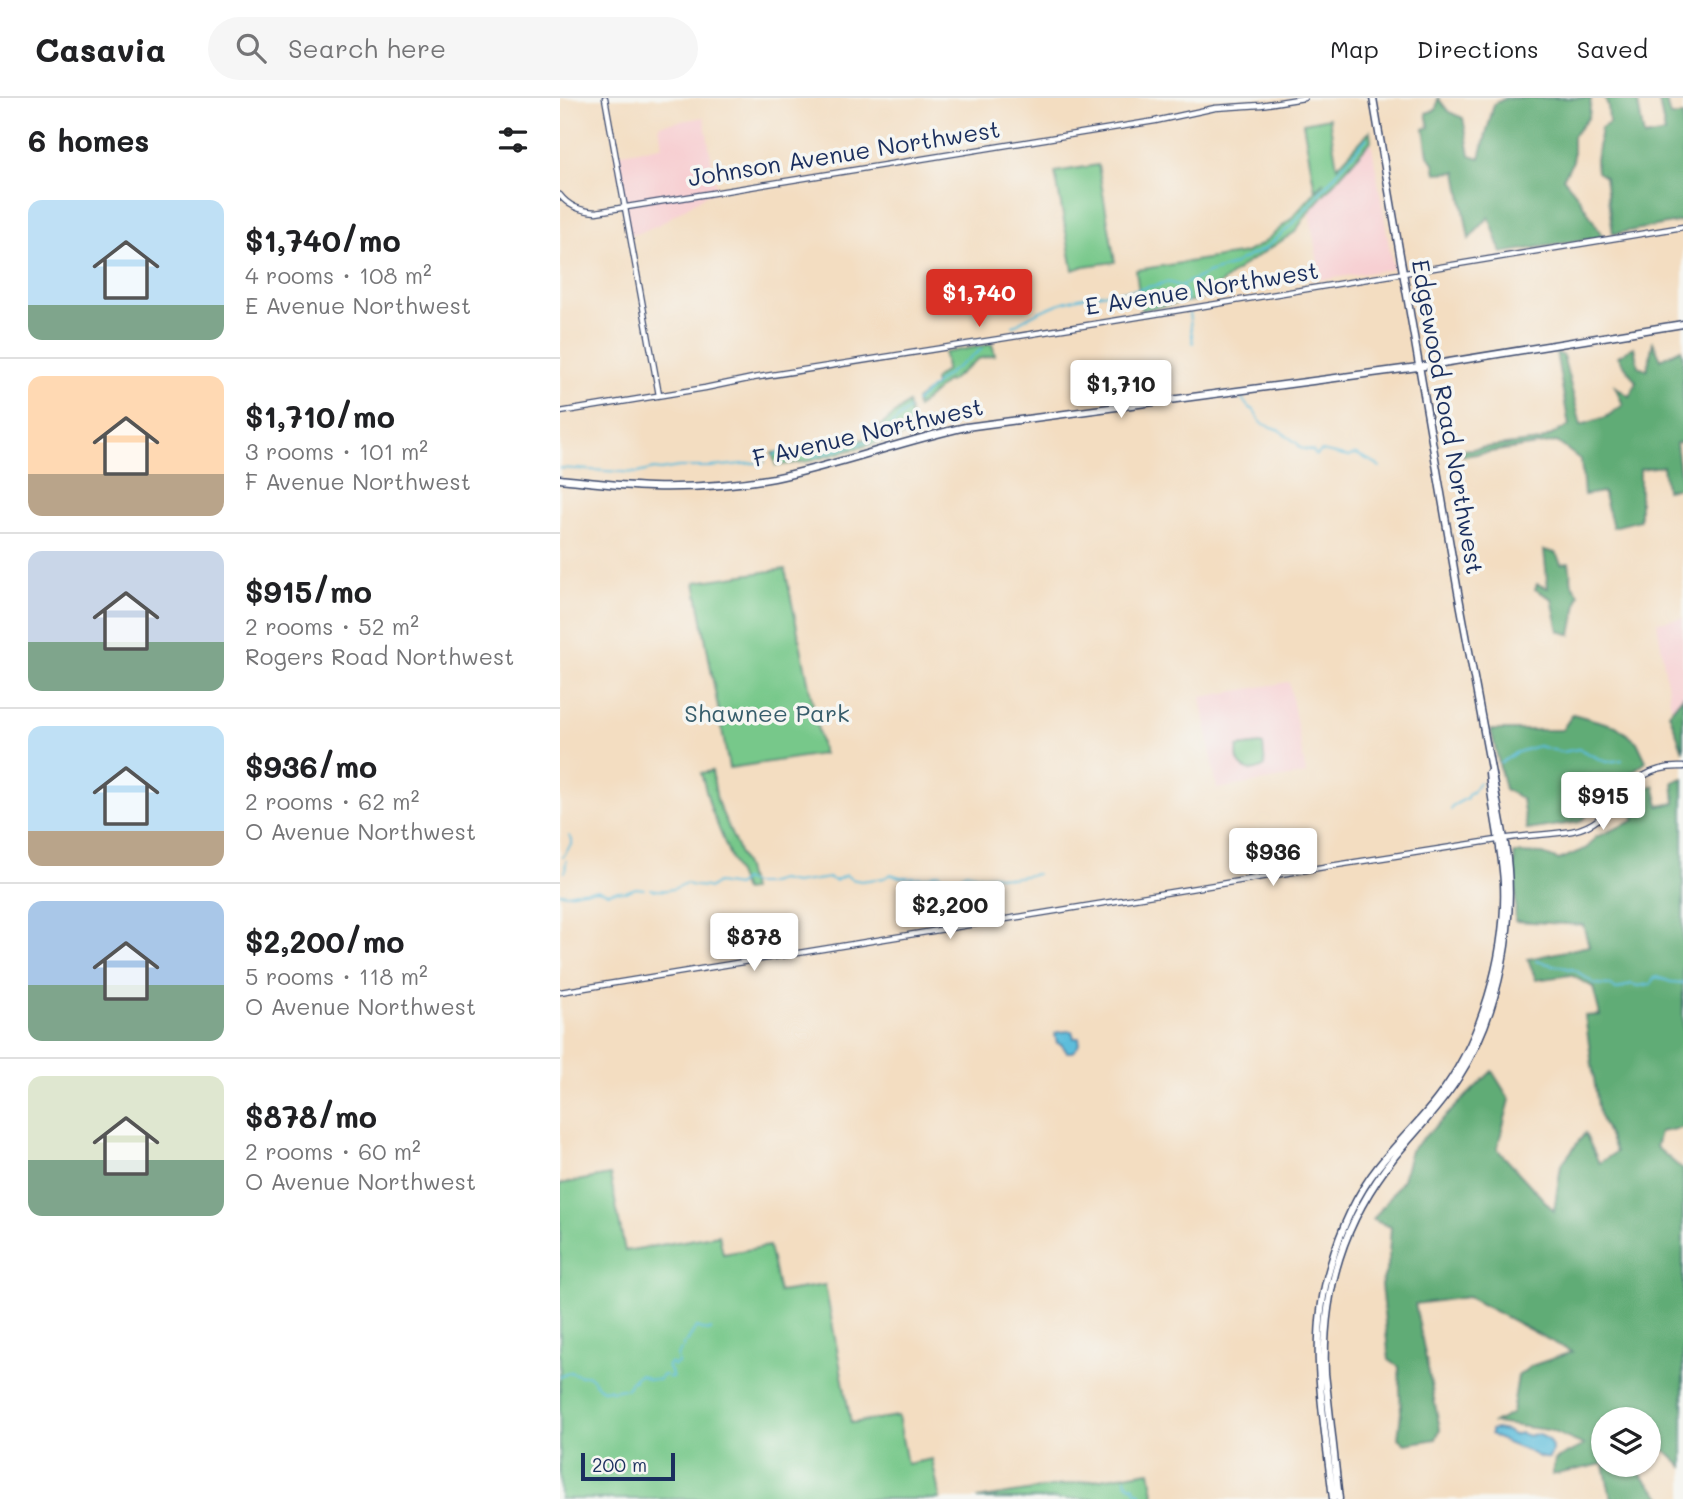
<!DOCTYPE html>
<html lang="en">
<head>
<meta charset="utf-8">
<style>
  :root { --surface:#fff; --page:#f6f6f6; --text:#202124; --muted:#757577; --line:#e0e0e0; --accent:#d93025 }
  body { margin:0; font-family:Mali,sans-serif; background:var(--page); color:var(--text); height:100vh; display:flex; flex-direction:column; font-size:26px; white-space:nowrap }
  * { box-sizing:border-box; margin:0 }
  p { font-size:23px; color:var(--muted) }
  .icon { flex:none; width:38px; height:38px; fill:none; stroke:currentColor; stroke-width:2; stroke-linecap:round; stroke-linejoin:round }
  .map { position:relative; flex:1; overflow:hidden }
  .side { display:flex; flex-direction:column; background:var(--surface); width:560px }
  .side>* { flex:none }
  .tools { position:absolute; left:1031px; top:1309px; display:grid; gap:14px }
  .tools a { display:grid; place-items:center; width:70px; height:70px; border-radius:50%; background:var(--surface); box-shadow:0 2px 5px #0004; font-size:35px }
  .scale { position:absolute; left:21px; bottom:18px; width:94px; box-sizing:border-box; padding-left:7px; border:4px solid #1b2f5e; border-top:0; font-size:19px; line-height:24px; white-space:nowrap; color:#1b2f5e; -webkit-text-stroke:5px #f6f6f2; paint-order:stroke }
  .price { position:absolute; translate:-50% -60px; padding:0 16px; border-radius:7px; background:#fff; color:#222; font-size:23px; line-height:46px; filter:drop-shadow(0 2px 4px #0008) }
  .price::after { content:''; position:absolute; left:50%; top:42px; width:21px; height:16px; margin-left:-10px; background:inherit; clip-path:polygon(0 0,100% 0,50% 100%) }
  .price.selected { background:var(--accent); color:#fff }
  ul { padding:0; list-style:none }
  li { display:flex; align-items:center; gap:21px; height:175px; padding:0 28px }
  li+li { border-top:2px solid var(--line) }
  li span { display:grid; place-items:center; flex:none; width:196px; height:140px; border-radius:14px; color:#555 }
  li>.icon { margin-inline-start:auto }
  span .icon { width:84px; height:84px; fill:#fffc; stroke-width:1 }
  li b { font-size:30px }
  h2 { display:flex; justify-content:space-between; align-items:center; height:84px; padding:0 28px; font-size:30px }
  header { display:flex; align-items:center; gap:42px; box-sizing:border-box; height:98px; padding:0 35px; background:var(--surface); border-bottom:2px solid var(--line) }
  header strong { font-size:33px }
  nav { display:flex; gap:38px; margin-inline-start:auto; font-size:24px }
  .search { width:490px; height:63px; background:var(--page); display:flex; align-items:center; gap:18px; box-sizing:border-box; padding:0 24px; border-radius:38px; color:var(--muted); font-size:26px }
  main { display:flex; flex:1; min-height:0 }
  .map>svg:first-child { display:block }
</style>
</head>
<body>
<header>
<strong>Casavia</strong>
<div class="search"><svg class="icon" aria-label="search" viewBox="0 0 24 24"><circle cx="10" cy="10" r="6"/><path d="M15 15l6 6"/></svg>Search here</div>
<nav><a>Map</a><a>Directions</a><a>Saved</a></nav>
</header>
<main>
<section class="side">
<h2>6 homes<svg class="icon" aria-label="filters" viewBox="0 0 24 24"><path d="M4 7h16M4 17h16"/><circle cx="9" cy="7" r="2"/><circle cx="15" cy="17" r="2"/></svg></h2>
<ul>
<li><span style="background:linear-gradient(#bfe0f5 75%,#7fa58c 0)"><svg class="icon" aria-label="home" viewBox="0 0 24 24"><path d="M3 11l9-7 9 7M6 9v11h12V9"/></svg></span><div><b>$1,740/mo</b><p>4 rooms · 108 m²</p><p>E Avenue Northwest</p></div></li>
<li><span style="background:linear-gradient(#ffd9b3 70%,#b9a48a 0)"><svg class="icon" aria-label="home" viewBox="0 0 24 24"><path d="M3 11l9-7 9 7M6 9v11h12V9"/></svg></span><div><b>$1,710/mo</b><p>3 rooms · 101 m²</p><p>F Avenue Northwest</p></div></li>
<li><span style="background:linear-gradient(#c9d6e8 65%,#7fa58c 0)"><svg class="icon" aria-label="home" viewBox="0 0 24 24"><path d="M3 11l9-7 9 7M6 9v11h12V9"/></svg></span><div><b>$915/mo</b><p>2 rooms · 52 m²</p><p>Rogers Road Northwest</p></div></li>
<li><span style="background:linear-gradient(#bfe0f5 75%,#b9a48a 0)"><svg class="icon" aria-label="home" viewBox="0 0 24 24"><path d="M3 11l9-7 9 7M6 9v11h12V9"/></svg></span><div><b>$936/mo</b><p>2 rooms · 62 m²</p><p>O Avenue Northwest</p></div></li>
<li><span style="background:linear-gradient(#a9c7e8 60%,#7fa58c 0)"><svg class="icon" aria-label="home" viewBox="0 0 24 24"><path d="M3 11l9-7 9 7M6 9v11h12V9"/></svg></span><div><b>$2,200/mo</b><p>5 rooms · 118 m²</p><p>O Avenue Northwest</p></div></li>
<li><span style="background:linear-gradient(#dfe7d0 60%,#7fa58c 0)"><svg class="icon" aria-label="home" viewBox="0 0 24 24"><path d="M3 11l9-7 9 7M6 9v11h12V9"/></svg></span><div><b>$878/mo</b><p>2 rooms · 60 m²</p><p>O Avenue Northwest</p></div></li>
</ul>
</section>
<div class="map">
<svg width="1123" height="1401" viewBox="0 0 1123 1401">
  <rect width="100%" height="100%" fill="#f6f6f2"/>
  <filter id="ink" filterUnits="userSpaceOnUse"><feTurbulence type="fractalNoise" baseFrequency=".0143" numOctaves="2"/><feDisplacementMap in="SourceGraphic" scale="14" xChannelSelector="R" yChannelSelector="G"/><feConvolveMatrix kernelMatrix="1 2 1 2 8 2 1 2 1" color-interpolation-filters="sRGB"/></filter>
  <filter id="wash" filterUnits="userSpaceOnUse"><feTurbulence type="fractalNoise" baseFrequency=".00686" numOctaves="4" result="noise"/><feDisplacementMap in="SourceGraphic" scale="28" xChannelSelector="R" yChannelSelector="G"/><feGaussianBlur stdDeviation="1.57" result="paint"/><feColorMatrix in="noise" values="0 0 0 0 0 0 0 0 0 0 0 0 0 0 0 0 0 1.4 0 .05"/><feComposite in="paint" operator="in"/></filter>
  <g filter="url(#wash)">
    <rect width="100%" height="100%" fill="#f3ddc1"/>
    <!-- built -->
    <path fill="#f7cfd2" d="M144 19 157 94 147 96 100 126 79 135 70 137 55 56 102 48 99 27Z
      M811 43 833 171 761 182 749 113Z
      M1123 520V607L1111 609 1097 524Z
      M729 584 746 676 657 691 641 599Z"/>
    <!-- green -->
    <path fill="#77c88a" stroke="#497c74" stroke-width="2" d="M769 20 777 69 810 33 811 43 749 113 735 134 684 167 641 201 581 212 576 172 685 155 702 146 731 121 764 84 755 92 743 25Z
      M538 67 555 164 524 168 513 172 495 74Z
      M432 246 435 257 418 261 389 284 388 282 357 310 356 302 375 288 374 282 386 272 384 255Z
      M348 305 354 335 249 363 216 368 212 355 305 341Z
      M225 471 263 656 169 670 135 484Z
      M700 646 703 647 705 668C688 679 674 668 678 649Z
      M152 673 157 703 186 770 191 792 184 793 151 711 141 675Z
      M50 1077 65 1153 159 1137 163 1156 209 1148 219 1194 265 1187 291 1325 338 1318 347 1366 372 1361 380 1401H0V1086Z
      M590 1373 595 1401H417Z"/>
    <!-- forest -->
    <path fill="#61ac76" stroke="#3e6e6a" stroke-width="2" d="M878 0 889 14 903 20 910 57 920 60 934 6 946 0H1031L1029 19 1013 38V63L1003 80 1018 98 1043 139 942 155 929 119 909 141 897 74 876 75 874 65 868 57 864 31 869 29 866 15 876 12Z
      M1045 0H1077L1084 39 1105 35 1099 3 1097 0H1105L1110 18H1123V123L1053 136 1045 79 1037 74 1036 62 1041 30 1049 25 1048 8Z
      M1093 244 1101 261 1121 251 1123 258V344L1116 345 1122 389 1106 392 1103 368 1080 371V422L1053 429 1043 394 1024 397 1021 362 997 344 903 358V352L980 343 1009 328 996 254 1003 258 1021 327 1046 319 1063 307 1055 288 1070 299 1076 284 1058 258 1074 249 1078 268 1087 272Z
      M984 452 996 455 1001 466 1009 465 1012 486 1019 496 1011 537 999 533 992 501 975 491 977 486 988 490Z
      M1123 598V653L1109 615Z
      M1013 616 1056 628 1077 644 1086 663 1063 681 1038 708 1019 724 967 732 962 701 945 691 931 632H1002Z
      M1123 680V1030L1100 1034 1096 1049 1123 1072V1369L1096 1344 1089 1343 1088 1321H1043V1366L992 1377 995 1362 1024 1347 989 1332 934 1325 952 1315 958 1278 971 1268 1012 1254 908 1199 855 1206 880 1331 876 1341 845 1346 838 1340 841 1315 839 1269 829 1262 821 1187 828 1168 831 1129 813 1122 843 1081 851 1052 932 973 950 1002 937 1051 994 1113 1001 1067 1025 1035 1039 1065 1056 1054 1039 1016 1025 918 1040 917 1033 889 1011 877 976 882 968 861 1029 848 1023 827 955 823 956 796 954 755 983 756 999 762 1027 750 1036 739 1075 722 1067 704 1077 691 1094 688 1099 708 1115 705 1113 684Z
      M1044 1367H1075L1082 1378 1104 1401H1051Z"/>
    <!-- water -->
    <path fill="#5dbddb" stroke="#3c769c" stroke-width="2" d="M512 933 514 940H519C521 945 516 952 512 954H507L501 946 497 945 495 936 498 934Z
      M936 1331 947 1333 953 1337 960 1335 969 1338C982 1332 999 1347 989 1360 980 1361 976 1357 968 1353 955 1348 943 1345 931 1336V1332Z"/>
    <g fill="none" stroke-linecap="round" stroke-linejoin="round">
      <!-- stream -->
      <path stroke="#5dbddb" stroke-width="2" d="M622 189 625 193 627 204
        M629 215 633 245
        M453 228C464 221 475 215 488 210 517 197 550 195 580 191 587 190 590 187 597 188 605 182 611 185 620 188L648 175 671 168 683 161 704 151 731 128 807 40
        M676 299H681L688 309 694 312 701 325 719 332 738 346 740 350 753 353 756 358 760 354 762 353 788 359 796 356 815 365 820 369
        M356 304 385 278 422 251
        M214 357 219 354 231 356 244 355 255 358 309 343 332 327 349 311
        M0 370 77 375 94 371 100 372 119 369H151L205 364
        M941 665 955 655 978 648 1002 654 1019 651 1046 664 1062 662
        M891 712 892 708 907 700 908 696 912 694 919 684
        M3 759 10 748 12 747V742L9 738
        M5 774 6 763
        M400 778 406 774 422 778 433 777 451 780 477 776
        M90 791C104 794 114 792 126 785 135 791 141 786 150 790L157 785 177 788 183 782 193 786H206L220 782 234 785 270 780 275 783 286 777 291 781 301 783 324 780 331 776 340 779H366L379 775 382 778 395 779
        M0 795 8 796 22 793 38 792 48 795 56 793 65 794 76 790 84 791
        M976 863 1015 872 1035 886 1050 887 1056 892 1071 886 1078 888 1091 886 1093 881 1097 879 1111 884 1123 885
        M127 1244 136 1229 147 1233 151 1231
        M124 1250V1246
        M0 1279 10 1274 21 1278 27 1277C34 1281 36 1288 43 1292L48 1291 52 1293 63 1291
        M108 1279H112C113 1275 110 1273 108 1271V1267L111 1265 114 1268 118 1265 117 1258 121 1252
        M66 1291 69 1288 71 1283H75L74 1280 80 1277 88 1281 98 1282 103 1277H105
        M565 1380 566 1384 571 1388 573 1387 576 1394 581 1395 578 1401
        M581 1401 584 1399 586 1401"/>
    </g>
  </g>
  <g filter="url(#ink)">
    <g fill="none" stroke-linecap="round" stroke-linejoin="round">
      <defs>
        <path id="minor" d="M45 0 99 297
          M0 97C9 109 21 113 36 114L595 23 655 10 701 7 744 0
          M0 314 145 290 193 280 547 224 1123 129
          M0 894C254 851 509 811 764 769 824 760 883 750 943 741 965 737 989 737 1012 733 1063 723 1060 666 1123 669"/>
        <path id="major" d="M0 381C30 384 61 388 91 389 132 390 174 387 214 380 279 367 341 343 406 329L858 269 1123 226
          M773 1401C765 1325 747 1244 770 1169 780 1134 796 1097 818 1069 837 1045 860 1024 878 1000 921 945 947 856 944 785 942 748 932 712 929 675
          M779 1401 765 1275C762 1193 783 1123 835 1058 856 1032 880 1009 898 980 940 915 957 821 945 746L898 494 813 0"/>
      </defs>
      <!-- minor casing -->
      <use href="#minor" stroke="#3b496d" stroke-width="7"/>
      <!-- major casing -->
      <use href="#major" stroke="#3b496d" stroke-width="9"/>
      <!-- minor -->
      <use href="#minor" stroke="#fff" stroke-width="4.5"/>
      <!-- major -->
      <use href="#major" stroke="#fff" stroke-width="6"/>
    </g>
  </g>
  <g text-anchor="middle" stroke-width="7" stroke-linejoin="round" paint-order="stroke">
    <!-- street labels -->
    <g font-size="24" fill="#1b2f5e" stroke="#f6f6f2">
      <text transform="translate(284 56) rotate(-9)" y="8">Johnson Avenue Northwest</text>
      <text transform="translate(642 191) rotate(-9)" y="8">E Avenue Northwest</text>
      <text transform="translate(887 319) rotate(80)" y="8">Edgewood Road Northwest</text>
      <text transform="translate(308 335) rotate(-13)" y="8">F Avenue Northwest</text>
    </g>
    <!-- park labels -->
    <g font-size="24" fill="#375d6b" stroke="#f6f6f2">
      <text x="207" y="624">Shawnee Park</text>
    </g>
  </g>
</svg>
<div class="tools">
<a><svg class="icon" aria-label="layers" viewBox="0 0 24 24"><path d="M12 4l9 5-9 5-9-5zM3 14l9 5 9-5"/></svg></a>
</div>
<div class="scale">200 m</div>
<b class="price selected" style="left:419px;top:231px">$1,740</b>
<b class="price" style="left:561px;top:322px">$1,710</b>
<b class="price" style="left:1043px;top:734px">$915</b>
<b class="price" style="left:713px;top:790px">$936</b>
<b class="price" style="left:390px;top:843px">$2,200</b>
<b class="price" style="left:194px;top:875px">$878</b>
</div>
</main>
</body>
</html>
